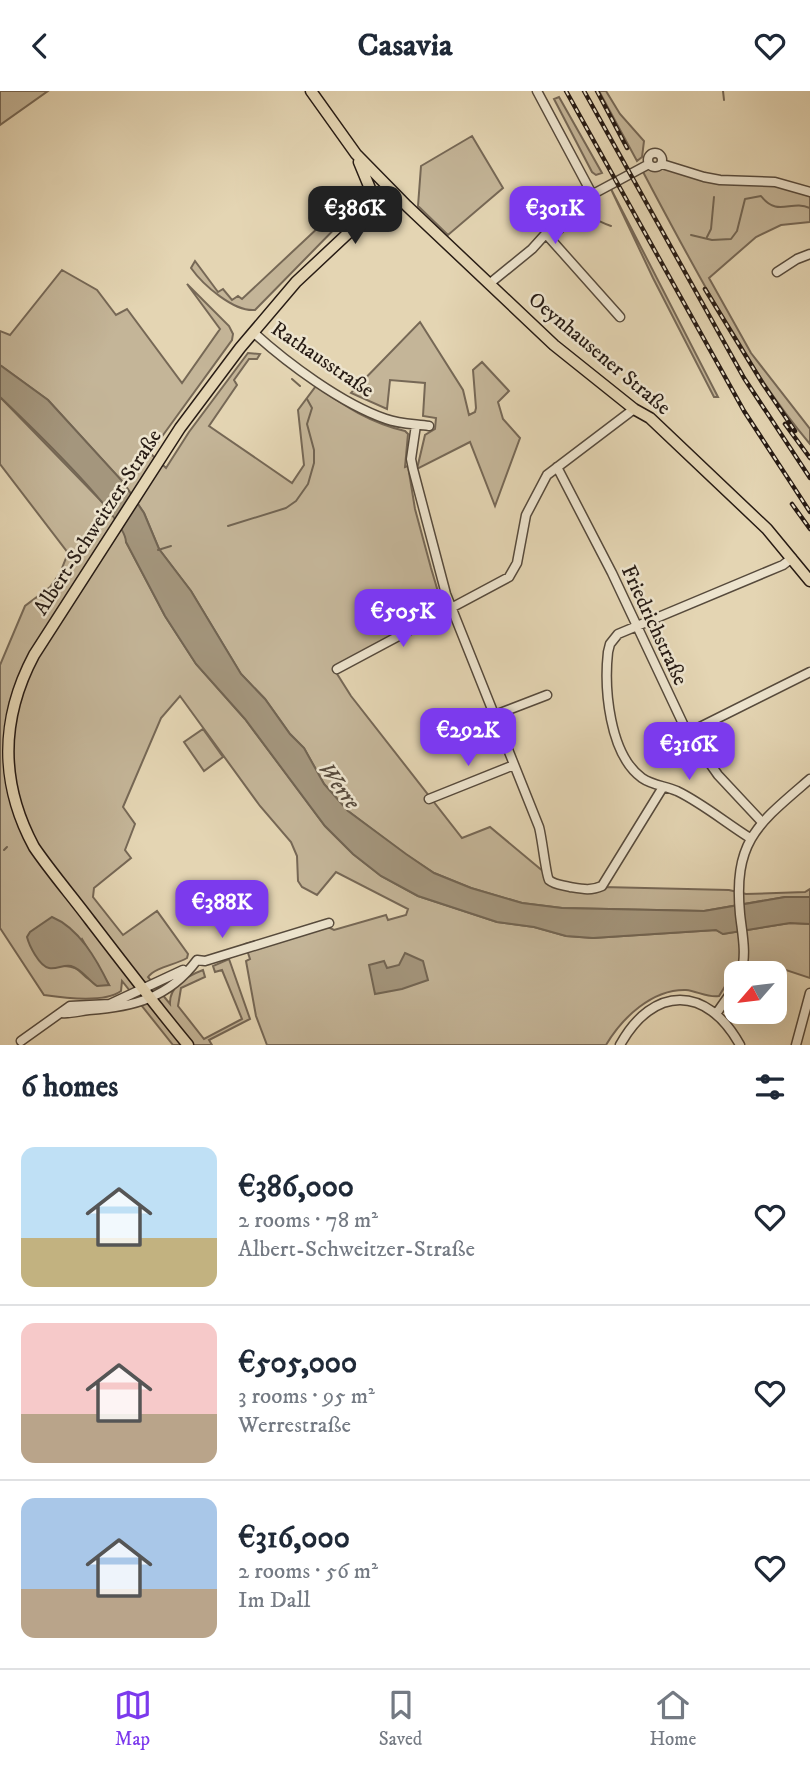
<!DOCTYPE html>
<html lang="en">
<head>
<meta charset="utf-8">
<style>
  :root { --surface:#fff; --page:#f2f2f3; --text:#1f2937; --muted:#747a83; --line:#e0e1e3; --accent:#7c3aed }
  body { margin:0; font-family:"IM FELL DW Pica",serif; background:var(--page); color:var(--text); height:100vh; display:flex; flex-direction:column; font-size:26px; white-space:nowrap }
  * { box-sizing:border-box; margin:0 }
  p { font-size:23px; color:var(--muted) }
  .icon { flex:none; width:38px; height:38px; fill:none; stroke:currentColor; stroke-width:2; stroke-linecap:round; stroke-linejoin:round }
  .map { position:relative; height:954px; overflow:hidden }
  .side { display:flex; flex-direction:column; background:var(--surface); flex:1 }
  .side>* { flex:none }
  .needle { width:46px; rotate:242deg }
  .controls { position:absolute; left:724px; top:870px; display:grid; gap:14px }
  .controls a { display:grid; place-items:center; width:63px; height:63px; border-radius:14px; background:var(--surface); box-shadow:0 7px 28px #0002; font-size:35px }
  .price { position:absolute; translate:-50% -60px; padding:0 16px; border-radius:14px; background:var(--accent); color:#fff; font-size:23px; line-height:46px; filter:drop-shadow(0 2px 4px #0008) }
  .price::after { content:''; position:absolute; left:50%; top:42px; width:21px; height:16px; margin-left:-10px; background:inherit; clip-path:polygon(0 0,100% 0,50% 100%) }
  .price.active { background:#222; color:#fff }
  ul { padding:0; list-style:none }
  li { display:flex; align-items:center; gap:21px; height:175px; padding:0 21px }
  li+li { border-top:2px solid var(--line) }
  li span { display:grid; place-items:center; flex:none; width:196px; height:140px; border-radius:14px; color:#555 }
  li>.icon { margin-inline-start:auto }
  span .icon { width:84px; height:84px; fill:#fffc; stroke-width:1 }
  li b { font-size:30px }
  h2 { display:flex; justify-content:space-between; align-items:center; height:84px; padding:0 21px; font-size:30px }
  header { display:flex; justify-content:space-between; align-items:center; height:91px; padding:0 21px; background:var(--surface); font-size:32px; font-weight:700 }
  .menu { display:flex; justify-content:space-around; align-items:center; height:98px; border-top:2px solid var(--line); background:var(--surface); font-size:19px; color:var(--muted) }
  .menu a { display:grid; justify-items:center; gap:4px }
  .menu .active { color:var(--accent) }
  .map>svg:first-child { display:block }
</style>
</head>
<body>
<header><svg class="icon" aria-label="back" viewBox="0 0 24 24"><path d="M15 5l-7 7 7 7"/></svg>Casavia<svg class="icon" aria-label="heart" viewBox="0 0 24 24"><path d="M12 20l-8-8c-3-5 5-10 8-4 3-6 11-1 8 4z"/></svg></header>
<div class="map">
<svg width="810" height="954" viewBox="0 0 810 954">
  <rect width="100%" height="100%" fill="#e4d5b3"/>
  <filter id="stains"><feTurbulence type="fractalNoise" baseFrequency=".00286" numOctaves="4"/><feColorMatrix values="0 0 0 0 .2 0 0 0 0 .09 0 0 0 0 .02 0 0 0 .5 -.17"/></filter>
  <radialGradient id="worn" r=".72"><stop offset=".6" stop-color="#630" stop-opacity="0"/><stop offset="1" stop-color="#630" stop-opacity=".3"/></radialGradient>
  <!-- green -->
  <path fill="#c4b598" stroke="#766856" stroke-width="2" fill-rule="evenodd" d="M0 0H48L0 34Z
    M599 0H606L620 23 644 50 642 66 637 70Z
    M559 6 602 82 596 84 592 81 554 8Z
    M472 45 503 97 448 144 418 115 421 75Z
    M648 77H662L778 94 810 104V131L781 134 756 146 709 187 751 262 810 338V353C745 276 690 169 642 79Z
    M610 96 718 306H714L653 187Z
    M354 103 359 107 358 114 255 219C234 221 203 194 191 177L195 170 218 201 223 198 232 209 238 205 242 208Z
    M62 179 97 199 116 224 127 218 182 292 220 238 187 193 229 235 233 243 232 249 150 362 166 377 189 341 248 262 260 263 257 268H249L234 289 237 294 209 335 292 392 304 374 298 319 316 295C344 315 371 332 405 340L408 343 405 376 408 375 415 418 431 477 439 504 446 516 334 578 351 605 462 747 490 736 556 791 595 798 603 796 729 799 746 803 805 801 810 798V806H785L704 820 562 817 522 812 471 797 434 782 405 763 348 720 324 693 304 657 290 643 265 608 241 583 191 500 159 458 144 422 123 391 48 309 0 274V240L10 244Z
    M420 231 463 299 469 324 475 321 476 317 473 279 482 271 509 300 498 311 503 328 520 347 495 415 470 351 417 378 425 344 435 338 436 327 423 325 425 292 390 289 387 318 351 302Z
    M0 306 105 414 126 442V451L165 525 196 573 245 628 325 735 353 763 381 785 418 805 497 831 534 836 566 845 593 847 716 839 723 843 790 832 810 833V887L777 876 775 887V882H737V886L732 884 719 905C708 907 697 900 686 899 652 898 622 927 606 954H267L256 925 246 870 250 868 245 853 322 833 334 839 386 824 388 829 406 824 408 818 336 781 317 804 302 796 298 790 297 765 291 751 260 715 180 605 161 627 123 716 135 733 125 759 131 767 94 797 93 806 123 844 157 820 188 863 187 867C175 874 156 876 148 886L170 913C169 895 187 885 203 879L205 886 181 897 178 915 204 948 242 928 222 879 215 881 213 875 229 868 250 928 209 949 212 954H173L122 890 121 900C105 912 64 907 44 904L0 837V574L25 515 50 496 60 482 68 462 0 373ZM82 848 109 894C103 893 95 892 90 889 78 882 82 876 63 875Z
    M203 638 223 666 204 680 184 651Z"/>
  <!-- water -->
  <path fill="#a4967d" stroke="#726553" stroke-width="2" d="M0 274 48 309 123 391 144 422 159 458 191 500 241 583 265 608 290 643 304 657 324 693 348 720 406 763 434 782 471 797 522 812 562 817 704 820 785 806H810V833L790 832 723 843 716 839 593 847 566 845 534 836 497 831 418 805 381 785 353 763 325 735 245 628 196 573 165 525 126 451C126 426 23 328 0 306Z
    M52 826C79 837 97 869 109 894L97 895C88 889 82 878 71 875 64 873 56 879 49 877 39 875 29 854 27 846L30 841Z
    M405 862 423 870 428 889 402 898 375 903 369 874 384 870 387 877 399 874Z"/>
  <g fill="none" stroke-linecap="round" stroke-linejoin="round">
    <!-- stream -->
    <path stroke="#726553" stroke-width="2" d="M723 0 724 9
      M573 134C591 120 592 129 611 135
      M691 144 712 149 731 148 737 140 745 108 761 105C778 127 791 108 810 117
      M707 146 711 138 714 106
      M555 147 563 141
      M292 288 300 295
      M228 435 286 417 296 410 308 393 314 372V359L307 333 312 317 307 308
      M158 459 171 455
      M4 759 7 756"/>
    <defs>
      <path id="minor" d="M537 0 592 103
        M648 69a7 7 0 1 1 14 0a7 7 0 1 1-14 0Z
        M662 73 704 86 720 89 775 91 810 101
        M546 143 620 226
        M777 181 797 168 810 163
        M489 193 532 158 560 127 582 109 649 73
        M253 241C287 272 342 313 386 328 399 333 415 333 429 335
        M416 334 411 368 413 378 446 503 539 736C542 746 546 785 549 789 555 794 563 794 570 796 582 798 591 800 602 795L663 696
        M557 376 612 482 685 637 718 684 761 730
        M337 578 509 486 517 472 526 424 547 384 634 318
        M495 624 547 604
        M688 642 810 581
        M429 708 514 674
        M750 747C726 732 702 712 677 700 665 695 652 694 642 687 609 663 604 597 608 561L610 553 618 543 783 474 792 467
        M741 882C747 863 742 842 740 823 733 749 759 732 810 688
        M62 922C70 923 80 920 89 919 133 916 169 907 197 869L205 870 329 832
        M716 923 737 893
        M21 950 70 915 110 913 183 879
        M620 954C653 894 707 894 740 954
        M796 954 810 902"/>
      <path id="major" d="M311 0 356 63 407 115 554 254 634 318 650 327 767 438 810 490
        M359 71 371 100 367 123
        M188 954C154 913 122 871 89 828 71 804 51 781 34 756 0 693 0 628 34 564L180 337 240 257 296 191 392 101"/>
    </defs>
    <!-- minor casing -->
    <use href="#minor" stroke="#564a3c" stroke-width="11"/>
    <!-- major casing -->
    <use href="#major" stroke="#271b14" stroke-width="13"/>
    <!-- minor -->
    <use href="#minor" stroke="#ede4ce" stroke-width="8"/>
    <!-- major -->
    <use href="#major" stroke="#e4d5b3" stroke-width="10"/>
    <defs>
      <path id="rail" d="M566 0 744 320 810 421
        M584 0 744 287 810 387
        M597 0 627 57
        M705 198 763 293 795 340
        M785 333 810 367
        M792 413 810 438"/>
    </defs>
    <!-- rail casing -->
    <use href="#rail" stroke="#271b14" stroke-width="4.5"/>
    <!-- rail -->
    <use href="#rail" stroke="#ede4ce" stroke-width="2" stroke-dasharray="5" stroke-linecap="butt"/>
  </g>
  <g text-anchor="middle" stroke-width="5" stroke-linejoin="round" paint-order="stroke">
    <!-- street labels -->
    <g font-size="21" fill="#271b14" stroke="#ede4ce">
      <text transform="translate(600 262) rotate(40)" y="7">Oeynhausener Straße</text>
      <text transform="translate(323 268) rotate(34)" y="7">Rathausstraße</text>
      <text transform="translate(97 431) rotate(-57)" y="7">Albert-Schweitzer-Straße</text>
      <text transform="translate(655 534) rotate(65)" y="7">Friedrichstraße</text>
    </g>
    <!-- water labels -->
    <g font-size="23" font-style="italic" fill="#594c3e" stroke="#ede4ce">
      <text transform="translate(340 694) rotate(53)" y="8">Werre</text>
    </g>
  </g>
  <rect width="100%" height="100%" filter="url(#stains)"/>
  <rect width="100%" height="100%" fill="url(#worn)"/>
</svg>
<div class="controls">
<a><svg class="needle" viewBox="-14 -14 28 28"><path d="M0-13l5 13h-10z" fill="#e53935"/><path d="M0 13l5-13h-10z" fill="#747a83"/></svg></a>
</div>
<b class="price active" style="left:355px;top:155px">€386K</b>
<b class="price" style="left:555px;top:155px">€301K</b>
<b class="price" style="left:403px;top:558px">€505K</b>
<b class="price" style="left:468px;top:677px">€292K</b>
<b class="price" style="left:689px;top:691px">€316K</b>
<b class="price" style="left:222px;top:849px">€388K</b>
</div>
<section class="side">
<h2>6 homes<svg class="icon" aria-label="filters" viewBox="0 0 24 24"><path d="M4 7h16M4 17h16"/><circle cx="9" cy="7" r="2"/><circle cx="15" cy="17" r="2"/></svg></h2>
<ul>
<li><span style="background:linear-gradient(#bfe0f5 65%,#c2b280 0)"><svg class="icon" aria-label="home" viewBox="0 0 24 24"><path d="M3 11l9-7 9 7M6 9v11h12V9"/></svg></span><div><b>€386,000</b><p>2 rooms · 78 m²</p><p>Albert-Schweitzer-Straße</p></div><svg class="icon" aria-label="heart" viewBox="0 0 24 24"><path d="M12 20l-8-8c-3-5 5-10 8-4 3-6 11-1 8 4z"/></svg></li>
<li><span style="background:linear-gradient(#f6c9c9 65%,#b9a48a 0)"><svg class="icon" aria-label="home" viewBox="0 0 24 24"><path d="M3 11l9-7 9 7M6 9v11h12V9"/></svg></span><div><b>€505,000</b><p>3 rooms · 95 m²</p><p>Werrestraße</p></div><svg class="icon" aria-label="heart" viewBox="0 0 24 24"><path d="M12 20l-8-8c-3-5 5-10 8-4 3-6 11-1 8 4z"/></svg></li>
<li><span style="background:linear-gradient(#a9c7e8 65%,#b9a48a 0)"><svg class="icon" aria-label="home" viewBox="0 0 24 24"><path d="M3 11l9-7 9 7M6 9v11h12V9"/></svg></span><div><b>€316,000</b><p>2 rooms · 56 m²</p><p>Im Dall</p></div><svg class="icon" aria-label="heart" viewBox="0 0 24 24"><path d="M12 20l-8-8c-3-5 5-10 8-4 3-6 11-1 8 4z"/></svg></li>
</ul>
</section>
<nav class="menu">
<a class="active"><svg class="icon" aria-label="map" viewBox="0 0 24 24"><path d="M3 6l6-2 6 2 6-2v14l-6 2-6-2-6 2zM9 4v14M15 6v14"/></svg>Map</a>
<a><svg class="icon" aria-label="saved" viewBox="0 0 24 24"><path d="M7 4h10v16l-5-4-5 4z"/></svg>Saved</a>
<a><svg class="icon" aria-label="home" viewBox="0 0 24 24"><path d="M3 11l9-7 9 7M6 9v11h12V9"/></svg>Home</a>
</nav>
</body>
</html>
